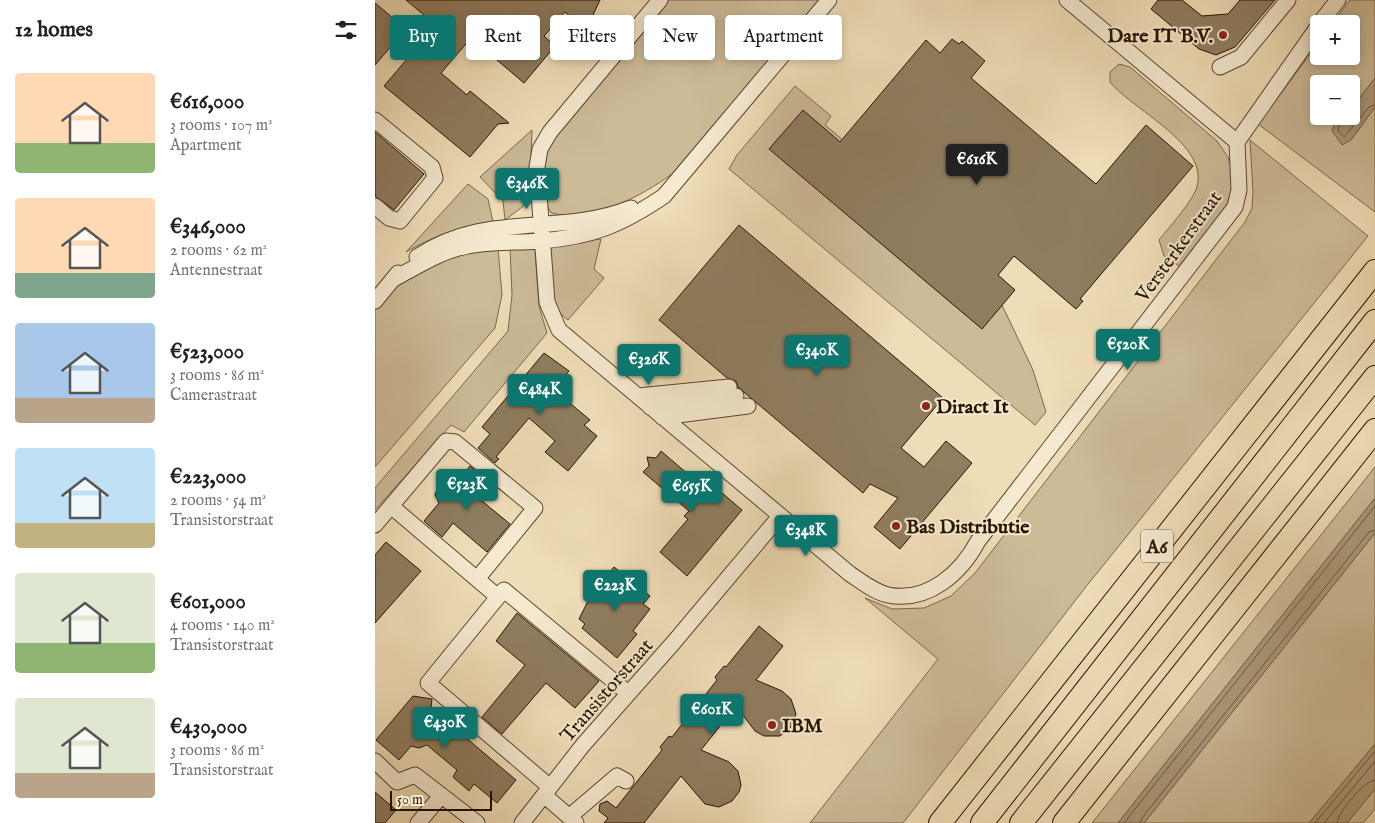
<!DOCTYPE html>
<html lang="en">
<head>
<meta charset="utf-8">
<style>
  :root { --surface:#fff; --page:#f6f6f6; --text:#222; --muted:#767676; --accent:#0f766e }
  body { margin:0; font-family:"IM FELL English",serif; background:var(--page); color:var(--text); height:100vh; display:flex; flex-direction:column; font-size:19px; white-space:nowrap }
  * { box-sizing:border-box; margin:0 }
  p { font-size:16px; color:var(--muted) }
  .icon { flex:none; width:28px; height:28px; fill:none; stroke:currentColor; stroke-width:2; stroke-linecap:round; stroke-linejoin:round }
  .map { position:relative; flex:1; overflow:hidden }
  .details { display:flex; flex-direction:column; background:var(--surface); width:375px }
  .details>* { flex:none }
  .hud { position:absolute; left:15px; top:15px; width:475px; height:45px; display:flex; gap:10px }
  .buttons { position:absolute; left:935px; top:15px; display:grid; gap:10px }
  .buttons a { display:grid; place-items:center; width:50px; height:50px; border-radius:5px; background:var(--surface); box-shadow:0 2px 8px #0003; font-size:25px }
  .scale { position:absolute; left:15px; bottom:12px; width:102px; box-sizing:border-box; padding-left:5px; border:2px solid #281500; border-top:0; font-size:14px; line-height:18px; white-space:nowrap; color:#281500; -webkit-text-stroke:4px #f5e9d0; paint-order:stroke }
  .price { position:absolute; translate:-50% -42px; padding:0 11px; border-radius:5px; background:var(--accent); color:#fff; font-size:16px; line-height:32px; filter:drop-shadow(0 1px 2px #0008) }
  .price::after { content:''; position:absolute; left:50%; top:30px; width:15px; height:11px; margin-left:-8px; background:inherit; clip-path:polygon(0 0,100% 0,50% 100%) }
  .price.active { background:#222; color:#fff }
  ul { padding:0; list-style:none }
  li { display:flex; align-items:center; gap:15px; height:125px; padding:0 15px }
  li span { display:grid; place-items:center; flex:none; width:140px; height:100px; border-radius:5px; color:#555 }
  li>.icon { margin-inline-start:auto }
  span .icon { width:60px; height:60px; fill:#fffc; stroke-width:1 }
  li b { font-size:21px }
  h2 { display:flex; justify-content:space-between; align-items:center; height:60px; padding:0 15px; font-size:21px }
  .pill { padding:0 18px; border-radius:5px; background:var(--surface); box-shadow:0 2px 8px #0003; font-size:18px; line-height:45px }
  .pill.active { background:var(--accent); color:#fff }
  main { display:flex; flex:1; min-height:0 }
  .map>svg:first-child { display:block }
</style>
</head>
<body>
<main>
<section class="details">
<h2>12 homes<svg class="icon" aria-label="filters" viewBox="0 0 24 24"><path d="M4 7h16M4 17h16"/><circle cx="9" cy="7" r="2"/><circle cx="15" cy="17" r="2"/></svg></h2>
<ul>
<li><span style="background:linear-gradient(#ffd9b3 70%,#8fb573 0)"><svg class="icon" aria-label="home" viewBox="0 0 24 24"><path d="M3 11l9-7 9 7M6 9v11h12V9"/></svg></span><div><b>€616,000</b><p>3 rooms · 107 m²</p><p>Apartment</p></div></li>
<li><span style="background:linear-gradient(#ffd9b3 75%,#7fa58c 0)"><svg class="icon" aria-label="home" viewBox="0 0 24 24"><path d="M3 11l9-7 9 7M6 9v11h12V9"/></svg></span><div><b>€346,000</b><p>2 rooms · 62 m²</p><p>Antennestraat</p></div></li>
<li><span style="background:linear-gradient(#a9c7e8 75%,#b9a48a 0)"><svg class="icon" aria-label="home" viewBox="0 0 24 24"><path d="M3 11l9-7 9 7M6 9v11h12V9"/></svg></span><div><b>€523,000</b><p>3 rooms · 86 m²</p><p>Camerastraat</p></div></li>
<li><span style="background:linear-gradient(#bfe0f5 75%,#c2b280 0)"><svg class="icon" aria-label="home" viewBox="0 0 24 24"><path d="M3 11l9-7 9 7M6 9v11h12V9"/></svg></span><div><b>€223,000</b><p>2 rooms · 54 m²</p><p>Transistorstraat</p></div></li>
<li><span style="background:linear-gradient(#dfe7d0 70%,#8fb573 0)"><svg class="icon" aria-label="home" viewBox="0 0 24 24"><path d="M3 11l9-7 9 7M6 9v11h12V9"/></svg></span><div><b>€601,000</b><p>4 rooms · 140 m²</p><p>Transistorstraat</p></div></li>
<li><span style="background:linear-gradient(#dfe7d0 75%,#b9a48a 0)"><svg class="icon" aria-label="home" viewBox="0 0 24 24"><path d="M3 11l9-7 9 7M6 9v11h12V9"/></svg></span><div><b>€430,000</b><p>3 rooms · 86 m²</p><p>Transistorstraat</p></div></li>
</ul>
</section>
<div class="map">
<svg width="1000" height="823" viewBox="0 0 1000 823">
  <rect width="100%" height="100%" fill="#efddb7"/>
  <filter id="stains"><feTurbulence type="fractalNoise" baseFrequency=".004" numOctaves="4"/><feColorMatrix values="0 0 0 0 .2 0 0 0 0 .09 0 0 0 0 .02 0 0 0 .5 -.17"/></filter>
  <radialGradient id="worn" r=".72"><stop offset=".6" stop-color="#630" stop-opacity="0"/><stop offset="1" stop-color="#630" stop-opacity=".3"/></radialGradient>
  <!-- green -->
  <path fill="#cdbb98" stroke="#7a684c" d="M293 0H444L297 174C265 197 217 223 176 213L171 203 169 169 171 154 186 127Z
    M975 0H1000V78L976 109V84H944V116H963L957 131 976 140 1000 107V212L883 124 944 42V56H976V24H957Z
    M744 64 755 67 842 141 853 157 857 172 858 182 852 205 804 266 789 256 784 240C795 226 810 210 819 194 843 148 758 111 735 82V72Z
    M420 86 456 116 450 125 589 242 615 280 658 370 671 412 660 425 354 169 362 155Z
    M157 130 154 202 130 220 128 201 105 177Z
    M875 140 993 236 710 588 528 823H435L563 659 490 598 517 609 549 608 576 596 600 573 870 222 877 208 878 192Z
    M93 184 113 199 118 222C82 227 62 235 31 252Z
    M226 239 219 269 229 278 193 320C171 305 175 274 174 251L181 245Z
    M156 245 160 250 164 306 172 333 89 432 76 425 0 510V488L133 331 137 295 135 247Z
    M123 248 127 295 120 328 0 467V310L22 284 61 262 97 250Z
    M1000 467V498L743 823H717Z
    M1000 533V744L934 823H769Z
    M1000 789V809L988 823H972Z"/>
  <!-- water -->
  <path fill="#ab9979" stroke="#776449" d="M1000 78V107L976 140 967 145 957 131 962 117 976 116V109Z
    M1000 498V533L769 823H743Z
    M1000 744V789L972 823H934Z"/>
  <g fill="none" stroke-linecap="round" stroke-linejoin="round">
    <!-- shore -->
    <path stroke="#6a573c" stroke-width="1" d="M966 116 963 130 969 137 994 107 1000 105
      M749 823 1000 506
      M765 823 767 818 994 532 1000 530
      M940 823 1000 751
      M949 823 1000 761
      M962 823C963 812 989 781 1000 780"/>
  </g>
  <!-- building -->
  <path fill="#8f7d5f" stroke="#281500" d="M31 0H225L211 30 190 12 169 36 180 46 149 83 96 38 66 73 92 95 95 91 134 123 123 124 95 157 9 86 61 25Z
    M783 0H807L827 16 853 14 865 0H900L860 47 841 55 824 49 776 9Z
    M0 3 31 29 0 65Z
    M577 39 584 44 587 41 610 61 596 78 721 184 771 125 818 166 705 299 708 301 701 309 639 256 623 275 640 290 607 329 394 149 428 110 465 142 551 40 565 53Z
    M0 132 49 174 19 210 0 196Z
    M364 225 568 398 526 448 549 467 571 441 597 463 525 549 499 527 523 498 495 484 488 493 370 393 363 387 361 381 352 378 284 320Z
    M169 353 194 371 178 389 215 420 209 425 222 436 193 471 170 452 180 441 154 418 121 457 124 459 120 463 103 448 115 434 107 427Z
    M286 451 335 493 340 487 367 510 312 576 285 552 313 519 309 516 314 511 268 472 274 466 272 457 281 458Z
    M95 466 113 482 101 496 135 524 112 552 78 523 67 537 49 521 64 503 60 495 63 486 70 483 80 485Z
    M11 542 46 571 0 623V555Z
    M239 567 275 596 268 604 275 609 258 631 262 634 242 658 207 628 210 624 204 619 214 599Z
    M142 613 224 681 200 708 171 683 127 734 107 717 150 665 121 641Z
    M384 626 408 646 381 680 407 691 416 699 421 714 416 727 405 736H389L380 731 361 706 326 750 354 762 363 771 366 785 364 792 357 801 344 807 330 804 306 776 269 823H229L233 818 224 811 225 804 232 801 241 808 287 750 285 747 294 736 297 737 342 680 340 677 349 666 351 667Z
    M38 696 57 699 56 708 63 714 51 728 65 740 71 738 78 739 84 732 141 780 122 803 99 784 94 791 78 777 82 770 52 745 44 748 36 746 24 760 1 740Z
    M0 792 21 810 10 823H0Z"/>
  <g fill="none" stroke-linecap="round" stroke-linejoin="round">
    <defs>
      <path id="minor" d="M285 0 175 132 165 149 162 167 172 302 184 330 475 574C486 581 499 592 513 595 553 603 586 573 603 541L860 207 864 190 862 142 944 25
        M692 0 862 142
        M944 24 963 0
        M845 67 866 57 913 0
        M0 120 57 167 60 178 25 221 14 218 0 206
        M42 257C112 210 183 237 256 208
        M17 280C41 267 65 251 93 246 116 241 141 243 165 241 217 237 246 225 289 196L454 0
        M0 301 23 273
        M263 396 354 387
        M275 407 361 396
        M287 417 373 406
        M16 506 123 597
        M0 525 71 441 80 442 160 508 102 579
        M0 761 22 782 40 775 102 823
        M175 787 53 683 123 597 129 590 253 693
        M169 795 201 823
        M194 817 242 776 251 781
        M43 823 66 796
        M147 823 208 745 299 642 405 516"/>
      <path id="highway" d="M565 823 1000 271
        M607 823 1000 321
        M646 823 1000 377
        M689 823 1000 430"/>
    </defs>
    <!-- minor casing -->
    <use href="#minor" stroke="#5a472e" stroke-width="17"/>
    <!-- highway casing -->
    <use href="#highway" stroke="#281500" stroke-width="24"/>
    <!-- minor -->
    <use href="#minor" stroke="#f5e9d0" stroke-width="15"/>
    <!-- highway -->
    <use href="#highway" stroke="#efddb7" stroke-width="22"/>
  </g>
  <!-- markers -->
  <g fill="#8f2418" stroke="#f5e9d0" stroke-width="2">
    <circle cx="848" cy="35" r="5"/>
    <circle cx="551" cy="406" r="5"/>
    <circle cx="521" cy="526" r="5"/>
    <circle cx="397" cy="725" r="5"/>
  </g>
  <g text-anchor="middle" stroke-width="4" stroke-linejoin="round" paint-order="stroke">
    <!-- shield labels -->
    <rect fill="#f5e9d0" stroke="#66553e" stroke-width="1" x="766" y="529.5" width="32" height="33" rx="4"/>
    <g font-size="19" font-weight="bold" fill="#281500">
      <text x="782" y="553">A6</text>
    </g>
    <!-- poi labels -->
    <g font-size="20" font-weight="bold" fill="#281500" stroke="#f5e9d0" text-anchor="start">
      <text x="838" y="42" text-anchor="end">Dare IT B.V.</text>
      <text x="561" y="413">Diract It</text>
      <text x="531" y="533">Bas Distributie</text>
      <text x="407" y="732">IBM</text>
    </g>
    <!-- street labels -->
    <g font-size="20" fill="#281500" stroke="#f5e9d0">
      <text transform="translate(803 246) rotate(-54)" y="7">Versterkerstraat</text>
      <text transform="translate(231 690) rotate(-49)" y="7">Transistorstraat</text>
    </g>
  </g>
  <rect width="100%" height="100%" filter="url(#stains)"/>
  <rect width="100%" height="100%" fill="url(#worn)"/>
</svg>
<div class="buttons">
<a>+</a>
<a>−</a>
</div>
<div class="scale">50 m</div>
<b class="price active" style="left:602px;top:186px">€616K</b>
<b class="price" style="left:152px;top:210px">€346K</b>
<b class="price" style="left:753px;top:371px">€520K</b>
<b class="price" style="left:442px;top:377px">€340K</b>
<b class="price" style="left:274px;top:386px">€326K</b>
<b class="price" style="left:165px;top:416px">€484K</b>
<b class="price" style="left:92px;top:511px">€523K</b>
<b class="price" style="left:317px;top:513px">€655K</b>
<b class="price" style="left:431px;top:557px">€348K</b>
<b class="price" style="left:240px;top:612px">€223K</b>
<b class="price" style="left:337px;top:736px">€601K</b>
<b class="price" style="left:70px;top:749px">€430K</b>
<div class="hud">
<a class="pill active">Buy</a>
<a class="pill">Rent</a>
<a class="pill">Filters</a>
<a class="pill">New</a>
<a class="pill">Apartment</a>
</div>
</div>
</main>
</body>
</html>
